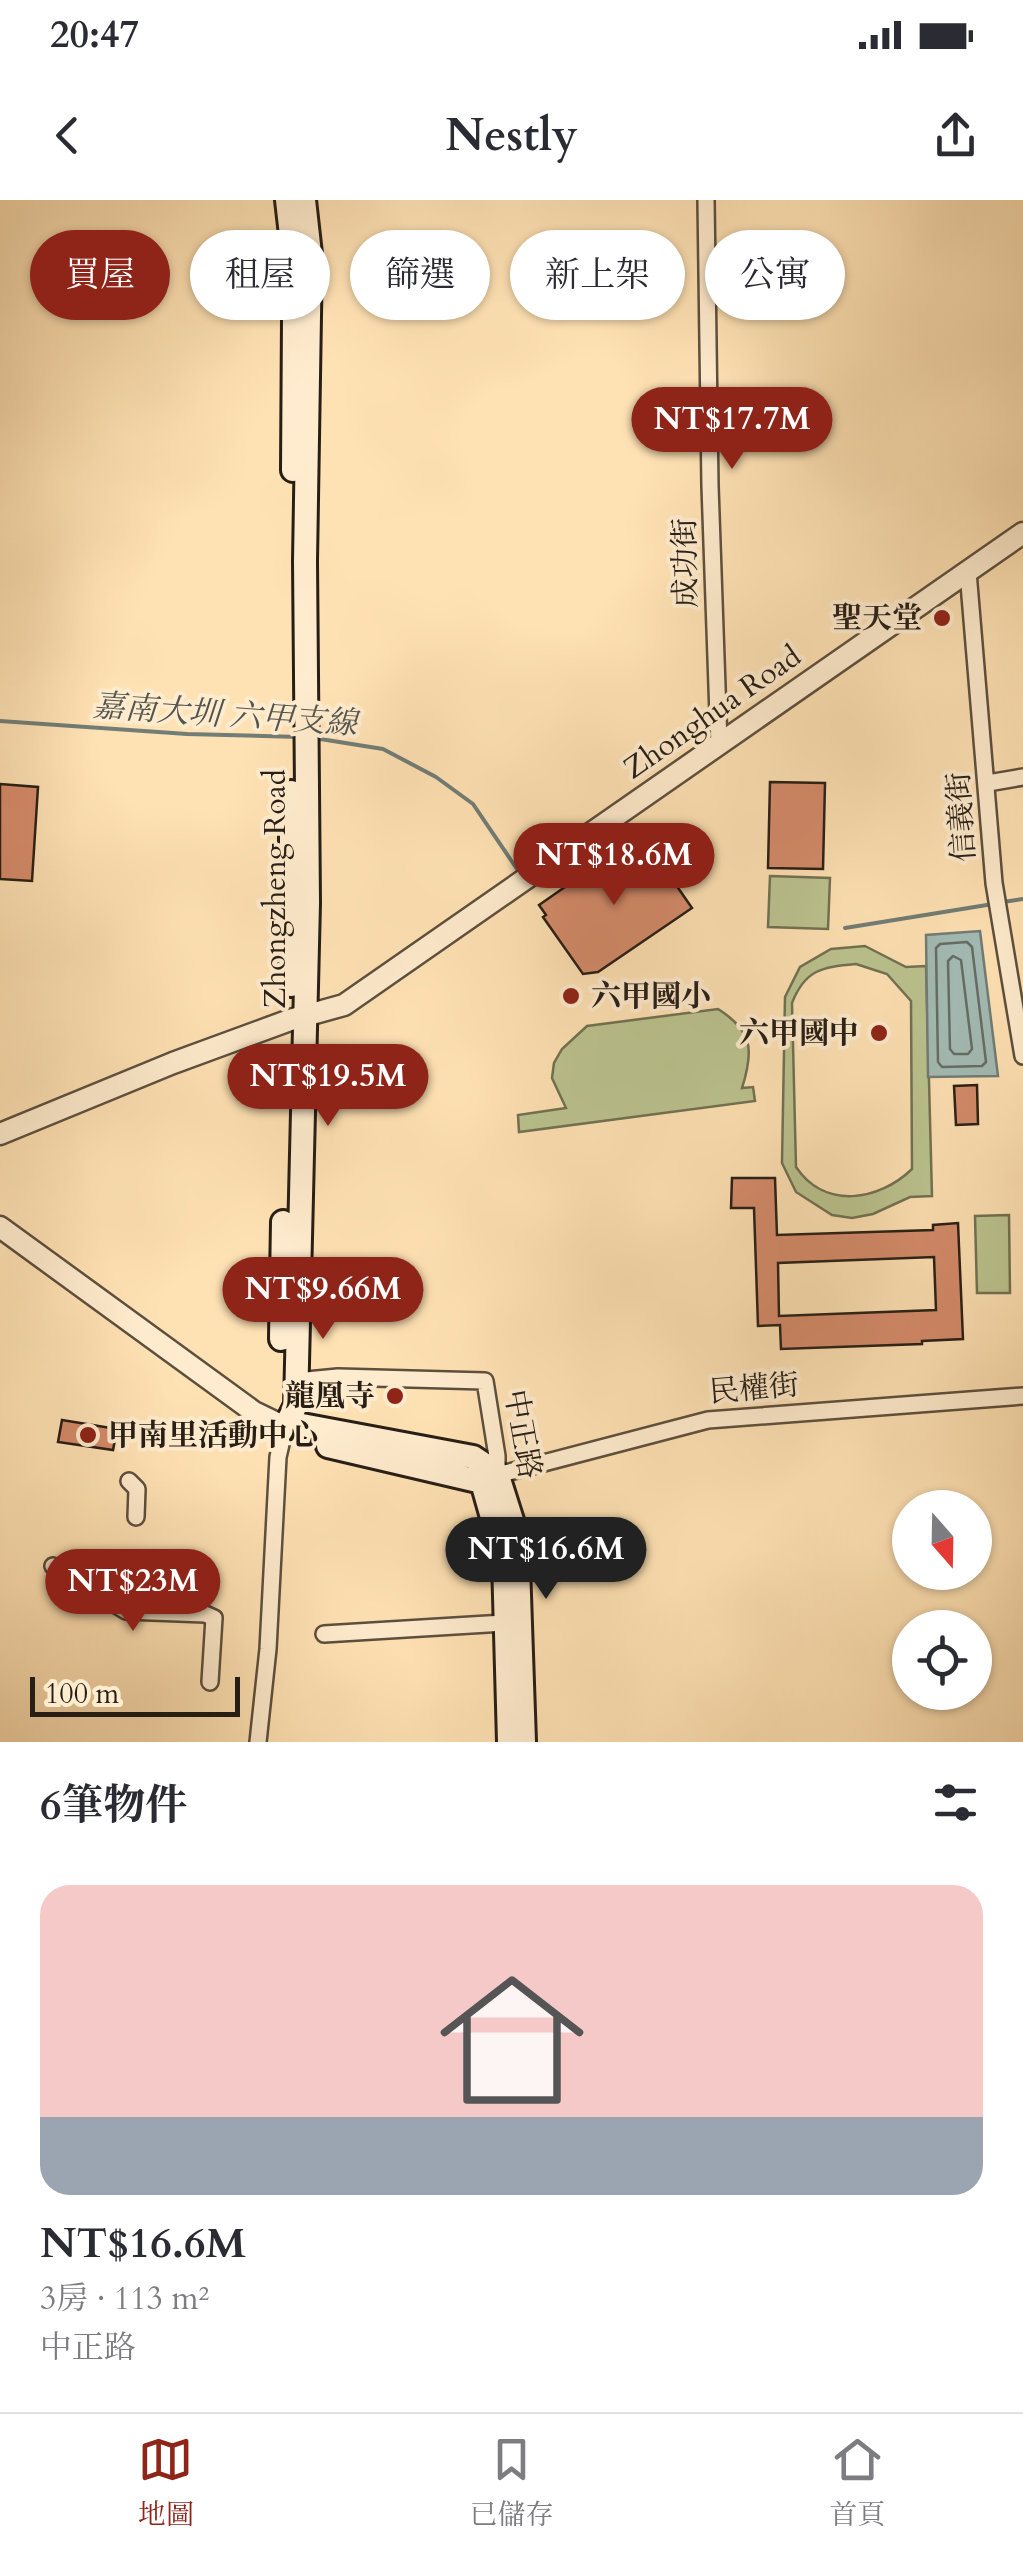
<!DOCTYPE html>
<html lang="zh-TW">
<head>
<meta charset="utf-8">
<style>
  :root { --surface:#fff; --page:#f7f7f7; --text:#2b2b33; --muted:#7c7c81; --line:#e1e1e2; --accent:#8f2418 }
  body { margin:0; font-family:Cardo,"Noto Serif TC",serif; background:var(--page); color:var(--text); height:100vh; display:flex; flex-direction:column; font-size:38px; white-space:nowrap }
  * { box-sizing:border-box; margin:0 }
  p { font-size:32px; color:var(--muted) }
  .icon { flex:none; width:55px; height:55px; fill:none; stroke:currentColor; stroke-width:2; stroke-linecap:round; stroke-linejoin:round }
  .map { position:relative; height:1542px; overflow:hidden }
  .panel { display:flex; flex-direction:column; background:var(--surface); flex:1 }
  .panel>* { flex:none }
  .banner { position:absolute; left:30px; top:30px; width:965px; height:90px; display:flex; gap:20px }
  .needle { width:65px; rotate:160deg }
  .fabs { position:absolute; left:892px; top:1290px; display:grid; gap:20px }
  .fabs a { display:grid; place-items:center; width:100px; height:100px; border-radius:50%; background:var(--surface); box-shadow:0 2px 8px #0004; font-size:50px }
  .scale { position:absolute; left:30px; bottom:25px; width:210px; box-sizing:border-box; padding-left:10px; border:5px solid #271e16; border-top:0; font-size:28px; line-height:35px; white-space:nowrap; color:#271e16; -webkit-text-stroke:8px #ffecce; paint-order:stroke }
  .price { position:absolute; translate:-50% -85px; padding:0 22px; border-radius:35px; background:var(--accent); color:#fff; font-size:32px; line-height:65px; filter:drop-shadow(0 2px 5px #0008) }
  .price::after { content:''; position:absolute; left:50%; top:60px; width:30px; height:22px; margin-left:-15px; background:inherit; clip-path:polygon(0 0,100% 0,50% 100%) }
  .price.active { background:#222; color:#fff }
  ul { padding:0; list-style:none }
  li { display:grid; align-content:center; gap:20px; height:530px; padding:0 40px }
  li span { display:grid; place-items:center; height:310px; border-radius:30px; color:#555 }
  li>.icon { margin-inline-start:auto }
  span .icon { width:180px; height:180px; fill:#fffc; stroke-width:1 }
  li b { font-size:42px }
  h2 { display:flex; justify-content:space-between; align-items:center; height:120px; padding:0 40px; font-size:42px }
  .pill { padding:0 35px; border-radius:45px; background:var(--surface); box-shadow:0 2px 8px #0004; font-size:35px; line-height:90px }
  .pill.active { background:var(--accent); color:#fff }
  .status { display:flex; justify-content:space-between; align-items:center; height:70px; padding:0 50px; background:var(--surface); direction:ltr }
  .status svg { height:28px; fill:currentColor }
  header { display:flex; justify-content:space-between; align-items:center; height:130px; padding:0 40px; background:var(--surface); font-size:45px; font-weight:600 }
  .tab-bar { display:flex; justify-content:space-around; align-items:center; height:140px; border-top:2px solid var(--line); background:var(--surface); font-size:28px; color:var(--muted) }
  .tab-bar a { display:grid; justify-items:center; gap:5px }
  .tab-bar .active { color:var(--accent) }
  .map>svg:first-child { display:block }
</style>
</head>
<body>
<div class="status"><b>20:47</b><svg viewBox="0 0 49 12"><path d="M0 12V9h3v3zM5 12V6h3v6zM10 12V3h3v9zM15 12V0h3v12zM26 1h20v11H26zM47 4h2v5h-2z"/></svg></div>
<header><svg class="icon" aria-label="back" viewBox="0 0 24 24"><path d="M15 5l-7 7 7 7"/></svg>Nestly<svg class="icon" aria-label="share" viewBox="0 0 24 24"><path d="M12 15V3M7 8l5-5 5 5M5 13v7h14v-7"/></svg></header>
<div class="map">
<svg width="1023" height="1542" viewBox="0 0 1023 1542">
  <rect width="100%" height="100%" fill="#ffe2b4"/>
  <filter id="stains"><feTurbulence type="fractalNoise" baseFrequency=".002" numOctaves="4"/><feColorMatrix values="0 0 0 0 .2 0 0 0 0 .09 0 0 0 0 .02 0 0 0 .5 -.17"/></filter>
  <radialGradient id="worn" r=".72"><stop offset=".6" stop-color="#630" stop-opacity="0"/><stop offset="1" stop-color="#630" stop-opacity=".3"/></radialGradient>
  <!-- green -->
  <path fill="#bbc490" stroke="#717153" stroke-width="2.5" fill-rule="evenodd" d="M770 676 830 678 828 729 768 727Z
    M865 746 906 767 926 766 932 996 910 997 873 1014 852 1018 832 1015 796 992 782 963 785 797 800 767 831 749ZM856 764 887 774 911 801 912 969C879 1001 825 1010 796 967L792 803C805 770 821 767 856 764Z
    M718 809C753 831 754 850 742 888L753 887 755 901 519 932 518 915 566 908 552 878 554 863 562 849 587 826Z
    M1009 1015 1010 1093H977L975 1016Z"/>
  <!-- water -->
  <path fill="#a3bcb6" stroke="#717d76" stroke-width="2.5" d="M980 731 998 876 928 877 926 735Z"/>
  <g fill="none" stroke-linecap="round" stroke-linejoin="round">
    <!-- shore -->
    <path stroke="#656d66" stroke-width="2.5" d="M967 742 972 747 986 862 982 866 942 867 938 862 936 748 940 744Z
      M953 756 961 760 972 849 968 854H954L950 849 948 761Z"/>
    <!-- stream -->
    <path stroke="#717d76" stroke-width="4" d="M0 521 187 534 300 537
      M314 538 383 549 436 577 473 604 517 669
      M1003 702 1023 699
      M845 728 993 704"/>
  </g>
  <!-- building -->
  <path fill="#d58b6b" stroke="#271e16" stroke-width="2.5" fill-rule="evenodd" d="M770 582 825 583 823 669 768 668Z
    M0 584 38 587 32 681 0 679Z
    M631 641 639 653 651 649 692 708 598 772 583 774 543 717 546 715 539 705Z
    M977 885 978 924 956 925 954 886Z
    M732 978H775L777 1035 933 1030V1025L958 1023 963 1139 922 1141V1144L781 1149 780 1125 758 1126 754 1008H731ZM934 1057 936 1110 779 1116 778 1063Z
    M62 1220 117 1229 113 1250 58 1242Z"/>
  <g fill="none" stroke-linecap="round" stroke-linejoin="round">
    <defs>
      <path id="minor" d="M706 0 710 286 719 544
        M968 372 994 683 1023 856
        M988 583 1023 577
        M296 1181 338 1177 485 1181 497 1256V1273
        M490 1277 708 1220 1023 1196
        M129 1281 137 1289 136 1317
        M53 1366 126 1411 205 1414 214 1418 210 1482
        M324 1434 504 1423
        M258 1542 268 1449 278 1257 285 1227"/>
      <path id="tertiary" d="M0 934 173 863 290 820 344 805 1023 333
        M0 1027 254 1212 285 1227"/>
      <path id="secondary" d="M287 0 295 70
        M293 270 294 117
        M291 785V592
        M281 1139 283 1022
        M285 1227 296 1205 308 703 305 361 310 54 304 0
        M285 1227 302 1225 473 1257 497 1273 517 1336 524 1542
        M328 1246 482 1282 504 1360 509 1542"/>
    </defs>
    <!-- minor casing -->
    <use href="#minor" stroke="#5d4f3e" stroke-width="20"/>
    <!-- tertiary casing -->
    <use href="#tertiary" stroke="#5d4f3e" stroke-width="25"/>
    <!-- secondary casing -->
    <use href="#secondary" stroke="#271e16" stroke-width="28"/>
    <!-- minor -->
    <use href="#minor" stroke="#ffecce" stroke-width="15"/>
    <!-- tertiary -->
    <use href="#tertiary" stroke="#ffecce" stroke-width="20"/>
    <!-- secondary -->
    <use href="#secondary" stroke="#ffecce" stroke-width="22"/>
  </g>
  <!-- markers -->
  <g fill="#8f2418" stroke="#ffecce" stroke-width="4">
    <circle cx="942" cy="418" r="10"/>
    <circle cx="571" cy="796" r="10"/>
    <circle cx="879" cy="833" r="10"/>
    <circle cx="395" cy="1196" r="10"/>
    <circle cx="88" cy="1235" r="10"/>
  </g>
  <g text-anchor="middle" stroke-width="8" stroke-linejoin="round" paint-order="stroke">
    <!-- street labels -->
    <g font-size="30" fill="#271e16" stroke="#ffecce">
      <text transform="translate(685 363) rotate(-91)" y="10">成功街</text>
      <text transform="translate(712 512) rotate(-35)" y="10">Zhonghua Road</text>
      <text transform="translate(961 617) rotate(-94)" y="10">信義街</text>
      <text transform="translate(275 689) rotate(-90)" y="10">Zhongzheng Road</text>
      <text transform="translate(754 1188) rotate(-5)" y="10">民權街</text>
      <text transform="translate(523 1234) rotate(80)" y="10">中正路</text>
    </g>
    <!-- poi labels -->
    <g font-size="30" font-weight="bold" fill="#271e16" stroke="#ffecce" text-anchor="end">
      <text x="922" y="428">聖天堂</text>
      <text x="591" y="806" text-anchor="start">六甲國小</text>
      <text x="859" y="843">六甲國中</text>
      <text x="375" y="1206">龍凰寺</text>
      <text x="108" y="1245" text-anchor="start">甲南里活動中心</text>
    </g>
    <!-- water labels -->
    <g font-size="32" font-style="italic" fill="#52554e" stroke="#ffecce">
      <text transform="translate(225 514) rotate(4)" y="11">嘉南大圳 六甲支線</text>
    </g>
  </g>
  <rect width="100%" height="100%" filter="url(#stains)"/>
  <rect width="100%" height="100%" fill="url(#worn)"/>
</svg>
<div class="fabs">
<a><svg class="needle" viewBox="-14 -14 28 28"><path d="M0-13l5 13h-10z" fill="#e53935"/><path d="M0 13l5-13h-10z" fill="#7c7c81"/></svg></a>
<a><svg class="icon" aria-label="locate" viewBox="0 0 24 24"><circle cx="12" cy="12" r="6"/><path d="M12 2v4M12 18v4M2 12h4M18 12h4"/></svg></a>
</div>
<div class="scale">100 m</div>
<b class="price" style="left:732px;top:272px">NT$17.7M</b>
<b class="price" style="left:614px;top:708px">NT$18.6M</b>
<b class="price" style="left:328px;top:929px">NT$19.5M</b>
<b class="price" style="left:323px;top:1142px">NT$9.66M</b>
<b class="price active" style="left:546px;top:1402px">NT$16.6M</b>
<b class="price" style="left:133px;top:1434px">NT$23M</b>
<div class="banner">
<a class="pill active">買屋</a>
<a class="pill">租屋</a>
<a class="pill">篩選</a>
<a class="pill">新上架</a>
<a class="pill">公寓</a>
</div>
</div>
<section class="panel">
<h2>6筆物件<svg class="icon" aria-label="filters" viewBox="0 0 24 24"><path d="M4 7h16M4 17h16"/><circle cx="9" cy="7" r="2"/><circle cx="15" cy="17" r="2"/></svg></h2>
<ul>
<li><span style="background:linear-gradient(#f6c9c9 75%,#9aa5b1 0)"><svg class="icon" aria-label="home" viewBox="0 0 24 24"><path d="M3 11l9-7 9 7M6 9v11h12V9"/></svg></span><div><b>NT$16.6M</b><p>3房 · 113 m²</p><p>中正路</p></div></li>
</ul>
</section>
<nav class="tab-bar">
<a class="active"><svg class="icon" aria-label="map" viewBox="0 0 24 24"><path d="M3 6l6-2 6 2 6-2v14l-6 2-6-2-6 2zM9 4v14M15 6v14"/></svg>地圖</a>
<a><svg class="icon" aria-label="saved" viewBox="0 0 24 24"><path d="M7 4h10v16l-5-4-5 4z"/></svg>已儲存</a>
<a><svg class="icon" aria-label="home" viewBox="0 0 24 24"><path d="M3 11l9-7 9 7M6 9v11h12V9"/></svg>首頁</a>
</nav>
</body>
</html>
